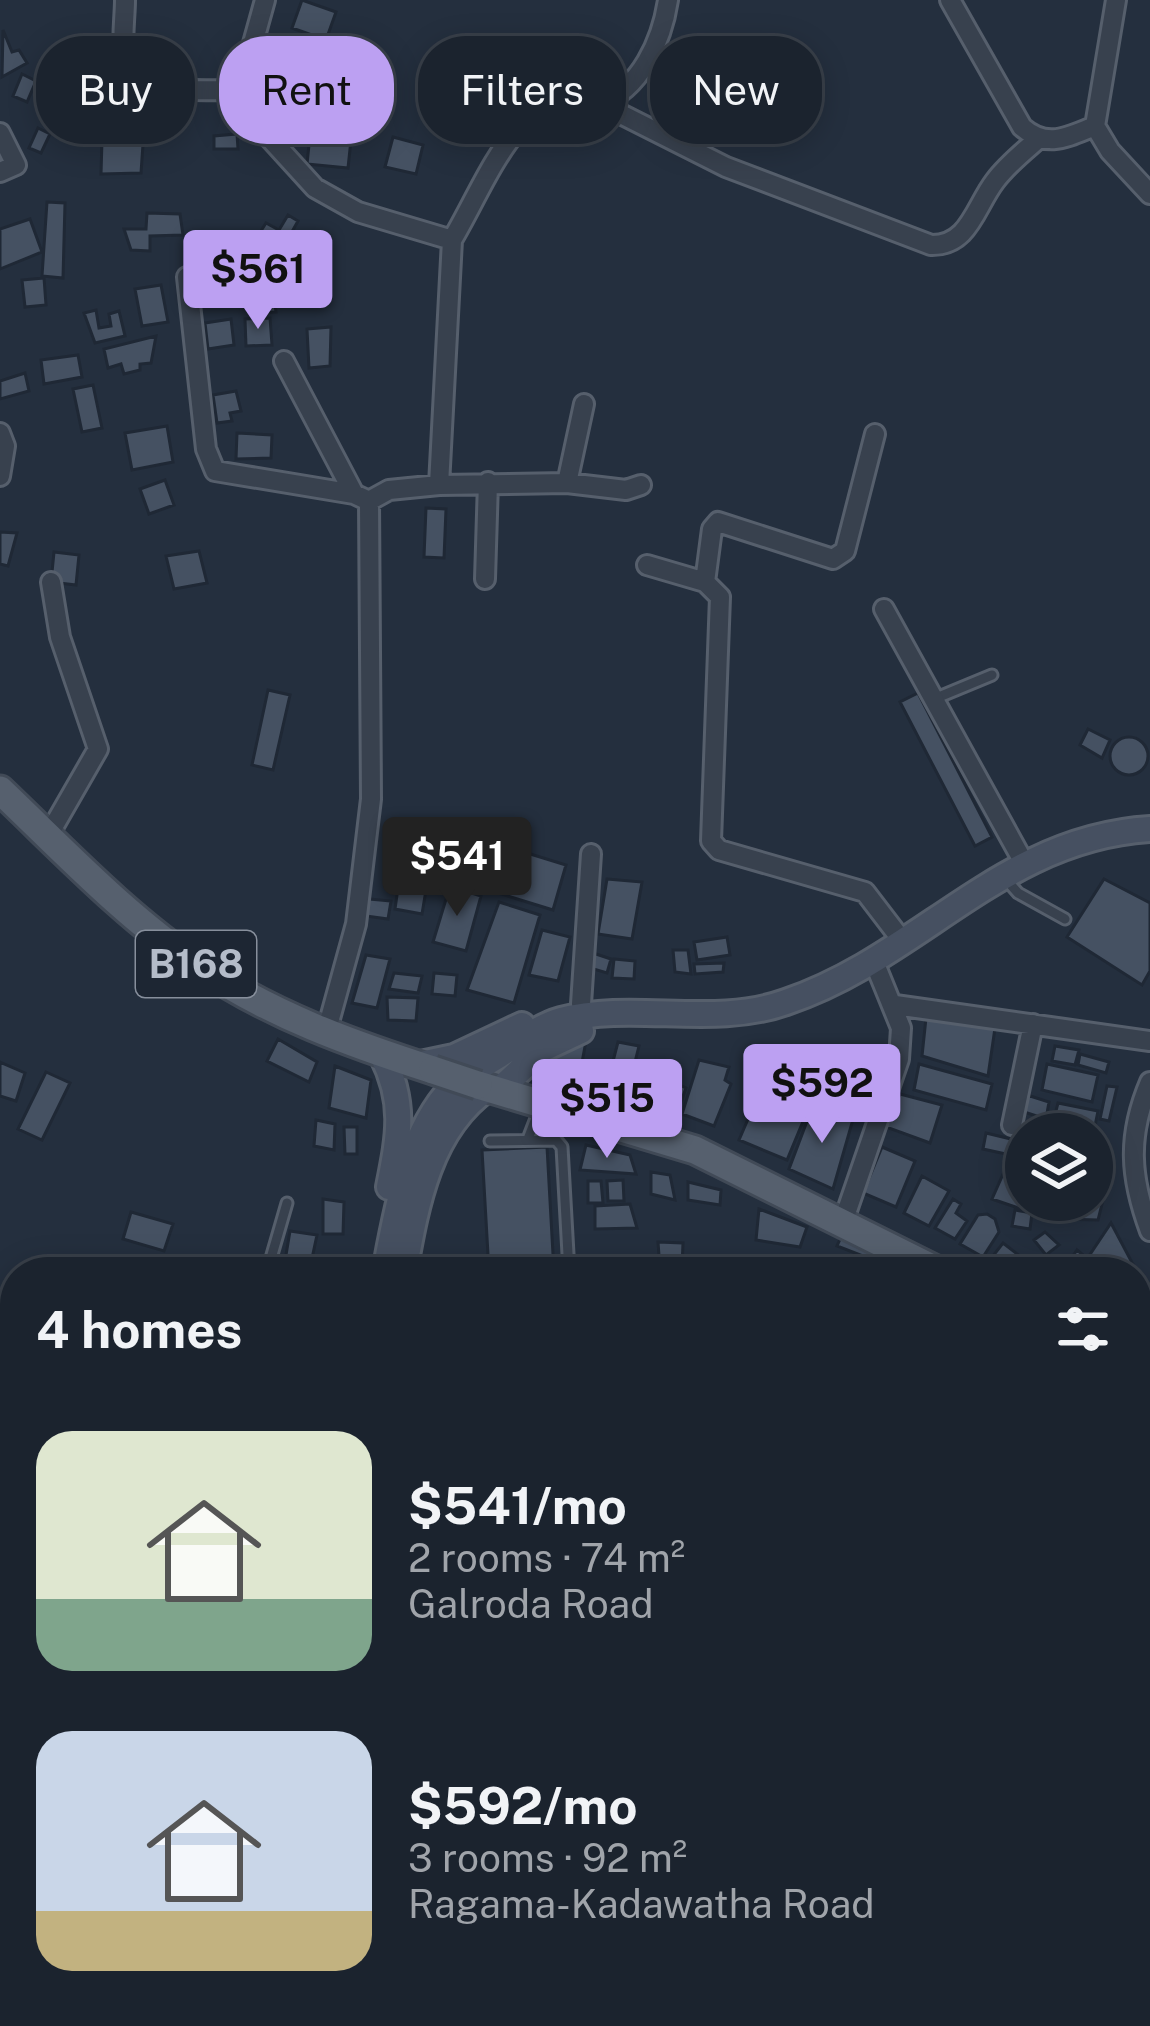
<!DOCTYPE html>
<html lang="en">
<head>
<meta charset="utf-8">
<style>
  :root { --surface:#1b232e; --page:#282f3a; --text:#f1f3f6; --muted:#a0a4aa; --line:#39404a; --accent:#bca0f2 }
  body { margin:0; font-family:"Public Sans",sans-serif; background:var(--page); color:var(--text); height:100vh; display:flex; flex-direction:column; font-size:45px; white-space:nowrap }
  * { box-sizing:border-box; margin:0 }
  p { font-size:39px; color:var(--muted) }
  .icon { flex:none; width:66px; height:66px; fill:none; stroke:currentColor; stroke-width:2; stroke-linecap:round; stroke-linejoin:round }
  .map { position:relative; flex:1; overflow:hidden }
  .side { position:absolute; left:0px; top:1257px; width:1152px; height:771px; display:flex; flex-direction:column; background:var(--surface); border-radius:48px 48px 0 0; box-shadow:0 6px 30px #0003,0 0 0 3px var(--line) }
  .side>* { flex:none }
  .hud { position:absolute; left:36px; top:36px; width:1080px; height:108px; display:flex; gap:24px }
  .fabs { position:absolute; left:1005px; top:1113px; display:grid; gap:24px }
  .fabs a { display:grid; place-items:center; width:108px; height:108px; border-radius:50%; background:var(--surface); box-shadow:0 6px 30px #0003,0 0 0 3px var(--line); font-size:60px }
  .price { position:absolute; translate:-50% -102px; padding:0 27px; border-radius:12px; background:var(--accent); color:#111; font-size:39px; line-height:78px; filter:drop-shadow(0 3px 6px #0008) }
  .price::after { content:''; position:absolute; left:50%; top:72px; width:36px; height:27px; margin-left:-18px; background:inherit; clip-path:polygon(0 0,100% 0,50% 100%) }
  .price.current { background:#222; color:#fff }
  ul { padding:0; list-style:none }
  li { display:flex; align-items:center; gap:36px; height:300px; padding:0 36px }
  li span { display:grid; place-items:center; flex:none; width:336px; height:240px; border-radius:36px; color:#555 }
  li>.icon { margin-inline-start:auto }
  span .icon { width:144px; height:144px; fill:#fffc; stroke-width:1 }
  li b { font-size:51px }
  h2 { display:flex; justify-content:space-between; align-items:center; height:144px; padding:0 36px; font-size:51px }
  .chip { padding:0 42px; border-radius:48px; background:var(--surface); box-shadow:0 6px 30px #0003,0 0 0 3px var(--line); font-size:42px; line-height:108px }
  .chip.current { background:var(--accent); color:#111 }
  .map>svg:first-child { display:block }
</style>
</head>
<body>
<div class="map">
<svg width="1150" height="2026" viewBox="0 0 1150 2026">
  <rect width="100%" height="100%" fill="#242f3e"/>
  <!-- building -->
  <path fill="#455162" stroke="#1f2835" stroke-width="3" d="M302 0 336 12 326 40 292 28Z
    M3 30 12 52 19 50 27 63 2 77Z
    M81 54 85 89 61 93 57 57Z
    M97 55 100 76 89 78 85 56Z
    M22 74 36 81 27 102 13 96Z
    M38 128 50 134 41 153 29 148Z
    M237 134 238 149H214V136Z
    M310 135 351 140 348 168 307 164Z
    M393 137 423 145 416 174 385 167Z
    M126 139 127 144H143L141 173 101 174 102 140Z
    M47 202 65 203 63 278 42 276Z
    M147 213 180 214 183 235 150 236V251L131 250 124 229H146Z
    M288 215 298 221 278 257 254 242 266 223 279 230Z
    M30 219 42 252 0 269V229Z
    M198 244H224V273H198Z
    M44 278 46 305 25 307 22 280Z
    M272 282 276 312 254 313 252 283Z
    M161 285 168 322 142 326 135 289Z
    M96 310 99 328 111 326 109 314 119 311 125 336 95 343 84 313Z
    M270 318 272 345 246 346 245 319Z
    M231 319 234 345 208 349 205 323Z
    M331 327 330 366 309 368 307 329Z
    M156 336 151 363 140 364V370L124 374 121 364 108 368 104 349Z
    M78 355 82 377 44 384 41 360Z
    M25 373 29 391 0 399V381Z
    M93 385 102 428 82 432 73 389Z
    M236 391 241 411 230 413 232 421 217 423 213 395Z
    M167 426 173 462 132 470 125 433Z
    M237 433 272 435 271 458 236 459Z
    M165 480 174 505 149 514 140 489Z
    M426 508 446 509 444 558 424 557Z
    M0 532 17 533 8 566 0 564Z
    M199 551 207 583 174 589 166 556Z
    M54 552 79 555 76 585 51 582Z
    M268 690 290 695 273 770 252 765Z
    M918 693 992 837 975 846 900 702Z
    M1088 729 1110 740 1102 758 1080 745Z
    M1110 756a19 19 0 1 1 38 0a19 19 0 1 1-38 0Z
    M403 827 411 828 408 865 385 863 387 838 402 839Z
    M456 831 566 865 553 910 443 876Z
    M418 832 443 836 438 861 415 857Z
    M400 874 428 878 422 914 395 909Z
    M607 879 642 882 632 939 598 934Z
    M1104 879 1150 903V971L1142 985 1067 937Z
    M450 886 481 896 466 951 433 942Z
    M369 899 391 901 388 919 366 916Z
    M499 902 540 915 514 1003 467 990Z
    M542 930 570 937 558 981 529 975Z
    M727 937 730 955 697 960 694 942Z
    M673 950H688L691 974 675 972Z
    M593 953 611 959 607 973 590 968Z
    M366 955 390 959 377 1008 352 1003Z
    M614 959 635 961 634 979 612 978Z
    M724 963 723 972 695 974 694 964Z
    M394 973 422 976 418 993 389 989Z
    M434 973 457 975 455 996 432 994Z
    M387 997 418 998 416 1021 388 1020Z
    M926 1018 995 1028 988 1076 922 1056Z
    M278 1039 317 1062 309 1082 267 1061Z
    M586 1041 578 1084 545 1080 553 1047Z
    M618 1042 639 1046 627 1094 606 1088Z
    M1055 1046 1079 1050 1075 1065 1052 1061Z
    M1080 1054 1109 1062 1106 1073 1078 1065Z
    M699 1060 729 1067 725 1080 731 1084 714 1126 682 1114Z
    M0 1062 25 1073 16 1101 0 1096Z
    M919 1064 992 1084 986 1110 914 1090Z
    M1047 1064 1098 1075 1092 1102 1042 1090Z
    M335 1066 371 1080 366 1118 329 1108Z
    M640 1066 661 1074 653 1102 633 1095Z
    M792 1070 850 1083 842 1102 785 1092Z
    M46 1072 70 1083 42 1140 18 1129Z
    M666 1079 686 1088 678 1110 657 1101Z
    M1107 1086 1117 1087 1109 1121 1100 1119Z
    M900 1094 942 1105 930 1143 886 1127Z
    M1027 1095 1049 1102 1046 1119 1024 1112Z
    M758 1096 809 1107 787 1160 739 1140Z
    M1058 1103 1098 1111 1093 1136 1052 1126Z
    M812 1108 854 1116 833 1189 789 1169Z
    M316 1120 335 1124 334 1150 314 1146Z
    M344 1127H357V1154H345Z
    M986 1133 1015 1140V1156L983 1149Z
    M586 1145 630 1155 636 1174 580 1170Z
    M547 1147 554 1272H489L482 1150Z
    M882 1147 915 1161 896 1207 863 1193Z
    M651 1172 670 1175 675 1200 651 1194Z
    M1004 1172 1026 1176 1024 1210 992 1199Z
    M922 1176 949 1191 929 1226 904 1213Z
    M623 1180 624 1201H608L607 1181Z
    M588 1181H601L603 1203H588Z
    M688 1182 721 1190 720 1205 688 1200Z
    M1092 1189 1105 1192 1098 1220 1061 1219V1200H1092Z
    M323 1199 344 1202 343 1234H323Z
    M953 1199 961 1204 956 1213 967 1221 955 1239 935 1228Z
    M630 1204 637 1228 595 1229V1206Z
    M759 1209 807 1227 800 1247 756 1240Z
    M1015 1210 1032 1213 1030 1229 1012 1226Z
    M131 1212 173 1224 164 1251 123 1239Z
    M987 1214 995 1219 999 1232 983 1257 960 1244 978 1215Z
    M1111 1223 1137 1272 1100 1266 1089 1256Z
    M290 1231 317 1235 311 1263 286 1255Z
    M1045 1232 1059 1245 1046 1255 1034 1240Z
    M841 1237 905 1267 904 1272 837 1246Z
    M658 1242 683 1243 682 1267 660 1269Z
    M1003 1243 1021 1257 1010 1272 989 1261Z
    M1077 1250 1095 1265 1089 1272 1068 1263Z
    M285 1259 309 1266 306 1272H278Z
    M420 1260 465 1261 466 1272H421Z
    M1137 1281 1150 1285V1307L1137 1304Z
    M1137 1318 1150 1320 1147 1366 1137 1365Z
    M1137 1451 1150 1455V1476L1137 1475Z
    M1137 1777 1150 1778V1800L1137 1799Z"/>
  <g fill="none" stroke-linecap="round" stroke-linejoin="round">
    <defs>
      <path id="lane" d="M934 699 992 675
        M1004 877 1018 893 1065 919
        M528 1139 540 1108
        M490 1141 556 1140 562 1147 569 1272
        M267 1272 287 1203
        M979 2013 1059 2022"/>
      <path id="street" d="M125 0C125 18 121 42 125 59 135 99 209 89 240 90
        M265 0 240 90 244 110 315 188 358 212 452 240 439 485 389 490 369 501 371 799 356 924 326 1033
        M950 0 1022 127C1047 149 1067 137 1095 126
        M1116 0 1095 126 1110 151 1150 194
        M601 104 726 167 931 245C969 246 975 207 995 181 1007 165 1022 153 1037 140
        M0 133 16 165 0 172
        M452 240C473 205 492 158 520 127 539 105 574 113 599 104 641 89 662 40 668 0
        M187 277 206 449 215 471 354 494 369 501
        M284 361 354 494
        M0 433 5 446 0 476
        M567 483 584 404
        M439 485 567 483 626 490 641 485
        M647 565 705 582 720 597 711 841 719 850 865 892 904 943
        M485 579 488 482
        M705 582 712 529 718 522 833 559 845 551 875 434
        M884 609 1023 861
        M48 836 98 749 60 637 51 582
        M581 1004 591 854
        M895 1005 1150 1041
        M1150 1082C1127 1136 1130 1177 1150 1231
        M1012 1125 1033 1024
        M842 1225 899 1059 901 1028 875 964
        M0 1396 15 1420
        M4 1483 15 1526
        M0 1770 15 1777
        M0 1855 15 1861
        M361 2013 393 2026
        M423 2013 426 2026"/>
      <path id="secondary" d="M382 1055C406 1103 399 1136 389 1187
        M416 1065 454 1057 522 1025
        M498 1091 543 1049 581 1031
        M385 1272C396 1213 409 1132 453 1087 465 1075 483 1065 498 1056 517 1044 539 1026 561 1020 635 1001 713 1028 786 1002 920 957 1001 838 1150 829
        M404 1272C416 1205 429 1129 488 1088"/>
      <path id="primary" d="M0 790C64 851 126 917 199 966 271 1015 352 1044 433 1070
        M478 1085 695 1150 940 1272
        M872 2026 873 2013"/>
      <path id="highway" d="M1137 1399 1150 1401
        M0 1486 15 1477"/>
    </defs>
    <!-- lane casing -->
    <use href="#lane" stroke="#565f6c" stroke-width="15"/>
    <!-- street casing -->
    <use href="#street" stroke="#565f6c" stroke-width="24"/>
    <!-- secondary casing -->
    <use href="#secondary" stroke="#565f6c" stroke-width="30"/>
    <!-- primary casing -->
    <use href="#primary" stroke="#414a57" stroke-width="33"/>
    <!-- highway casing -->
    <use href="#highway" stroke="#434c59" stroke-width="39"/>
    <!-- lane -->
    <use href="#lane" stroke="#38414e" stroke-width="9"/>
    <!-- street -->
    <use href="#street" stroke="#38414e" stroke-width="18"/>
    <!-- secondary -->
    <use href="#secondary" stroke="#465061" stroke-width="24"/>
    <!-- primary -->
    <use href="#primary" stroke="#56606e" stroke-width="27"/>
    <!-- highway -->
    <use href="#highway" stroke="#746855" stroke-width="33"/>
    <defs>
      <path id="primary-bridge" d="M433 1070 478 1085"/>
    </defs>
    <!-- primary-bridge casing -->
    <use href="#primary-bridge" stroke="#414a57" stroke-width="33" stroke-linecap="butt"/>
    <!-- primary-bridge -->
    <use href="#primary-bridge" stroke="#56606e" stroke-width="27"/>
  </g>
  <g text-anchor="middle" stroke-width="12" stroke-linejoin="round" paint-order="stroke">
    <!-- shield labels -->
    <rect fill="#1d2633" stroke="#878f9c" stroke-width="3" x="136" y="931" width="120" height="66" rx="9"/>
    <g font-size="39" font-weight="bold" fill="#b4bcc9">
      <text x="196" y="978">B168</text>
    </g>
  </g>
</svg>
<div class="fabs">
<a><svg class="icon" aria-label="layers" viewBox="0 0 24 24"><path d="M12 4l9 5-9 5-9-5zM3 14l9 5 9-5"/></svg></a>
</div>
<b class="price" style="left:258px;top:332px">$561</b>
<b class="price current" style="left:457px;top:919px">$541</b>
<b class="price" style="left:822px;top:1146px">$592</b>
<b class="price" style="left:607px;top:1161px">$515</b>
<div class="hud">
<a class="chip">Buy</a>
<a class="chip current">Rent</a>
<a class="chip">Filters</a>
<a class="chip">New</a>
</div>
<section class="side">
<h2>4 homes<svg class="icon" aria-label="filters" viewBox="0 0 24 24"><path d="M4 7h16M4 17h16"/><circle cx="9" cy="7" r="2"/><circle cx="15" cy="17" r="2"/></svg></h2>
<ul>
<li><span style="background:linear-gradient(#dfe7d0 70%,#7fa58c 0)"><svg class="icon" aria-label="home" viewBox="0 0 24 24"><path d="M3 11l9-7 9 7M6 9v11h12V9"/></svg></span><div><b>$541/mo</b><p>2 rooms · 74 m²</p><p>Galroda Road</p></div></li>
<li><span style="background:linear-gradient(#c9d6e8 75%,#c2b280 0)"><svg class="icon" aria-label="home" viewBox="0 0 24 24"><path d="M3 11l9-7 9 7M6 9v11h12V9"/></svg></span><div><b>$592/mo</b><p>3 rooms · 92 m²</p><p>Ragama-Kadawatha Road</p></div></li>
</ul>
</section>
</div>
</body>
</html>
